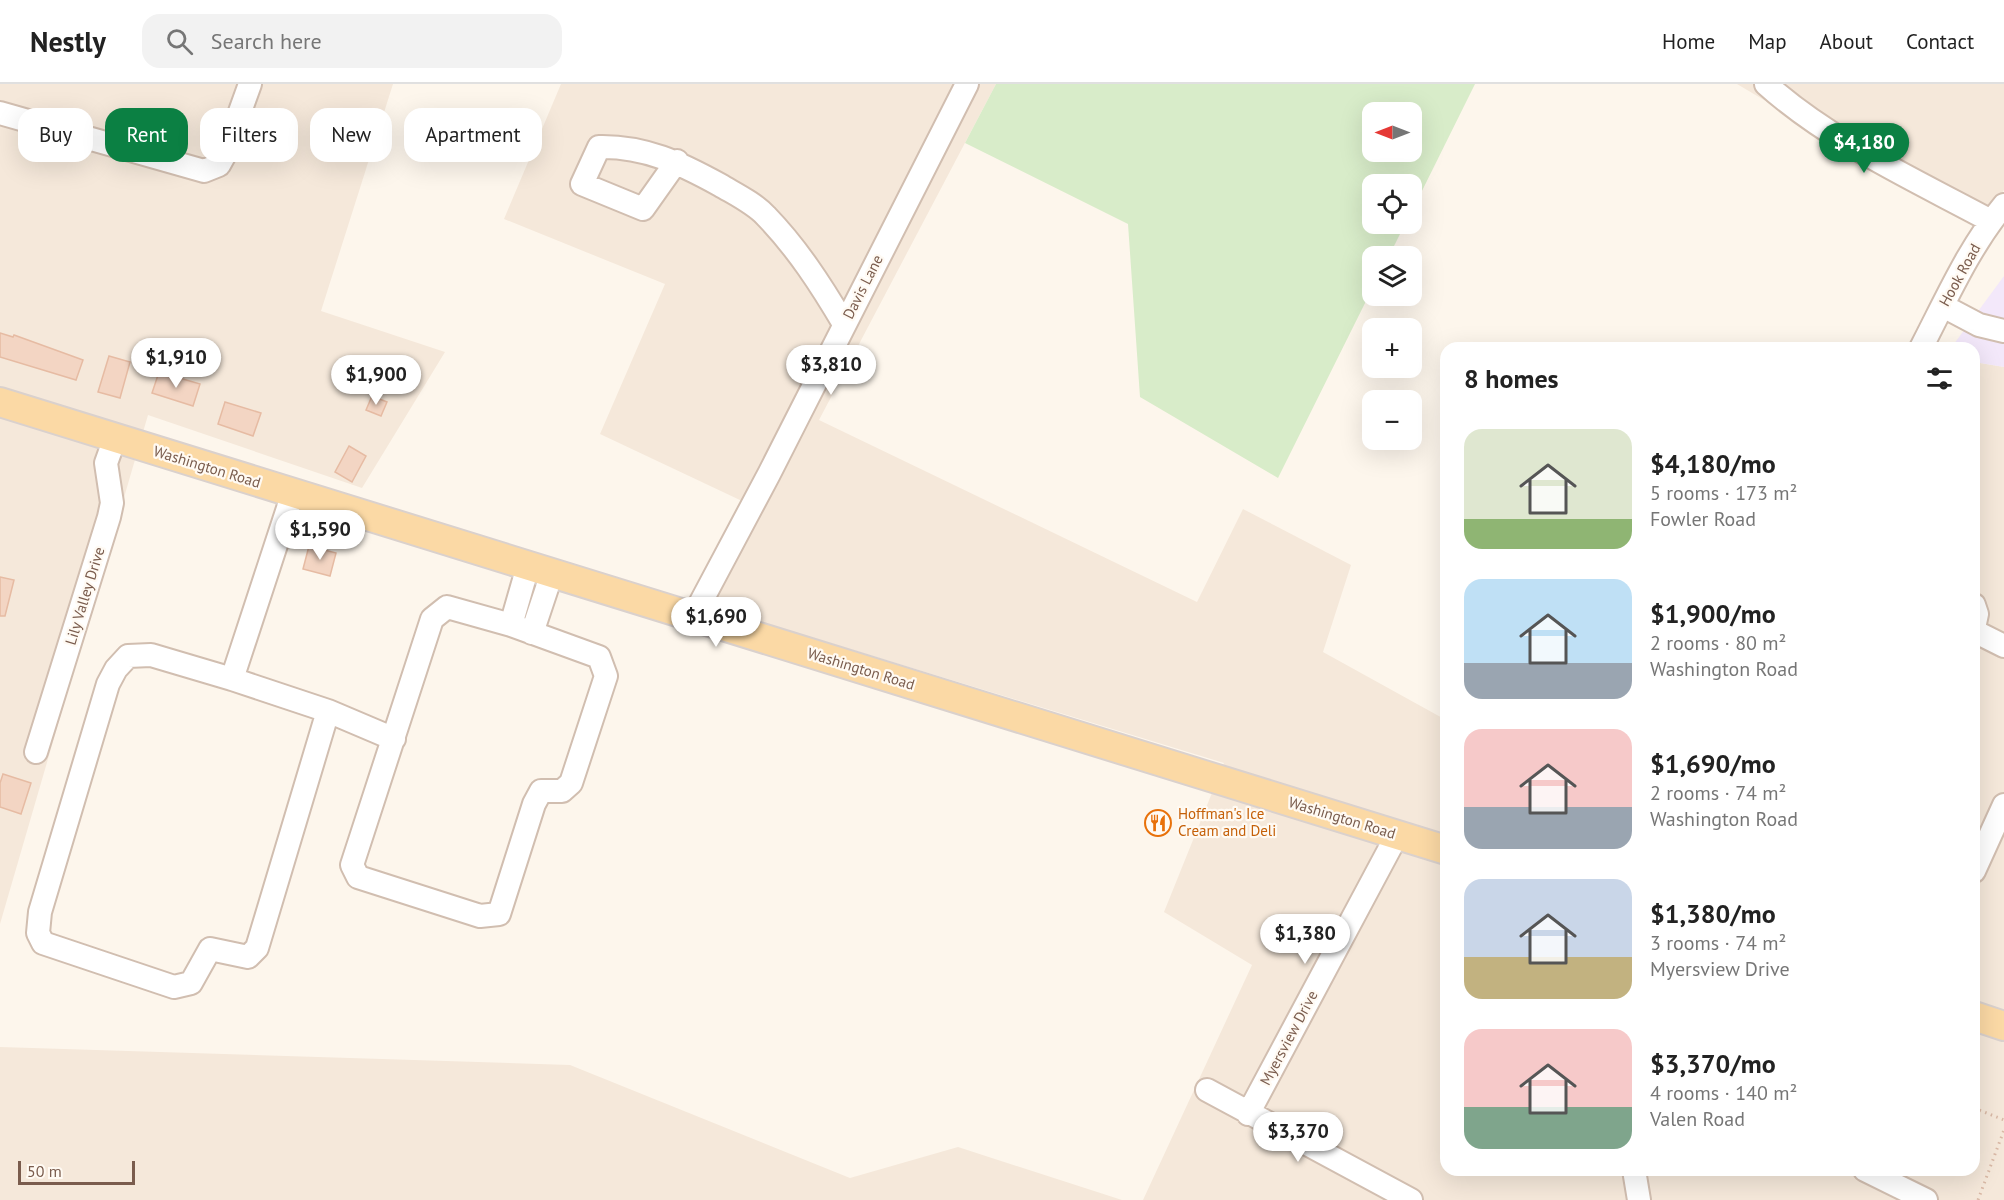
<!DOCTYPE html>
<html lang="en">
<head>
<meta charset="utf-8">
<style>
  :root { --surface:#fff; --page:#f2f2f2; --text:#222; --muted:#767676; --line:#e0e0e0; --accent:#0b8043 }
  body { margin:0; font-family:"PT Sans",sans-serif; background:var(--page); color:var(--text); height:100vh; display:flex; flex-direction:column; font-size:22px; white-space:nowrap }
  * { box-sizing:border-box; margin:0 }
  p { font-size:20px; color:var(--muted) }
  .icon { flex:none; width:33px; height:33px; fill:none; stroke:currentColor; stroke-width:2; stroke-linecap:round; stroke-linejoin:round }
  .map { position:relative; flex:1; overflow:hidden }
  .panel { position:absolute; left:1440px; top:258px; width:540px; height:834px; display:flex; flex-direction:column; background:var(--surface); border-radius:18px; box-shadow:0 6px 24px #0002 }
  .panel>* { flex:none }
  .top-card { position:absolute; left:18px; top:24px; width:570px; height:54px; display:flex; gap:12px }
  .needle { width:39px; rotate:270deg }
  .fabs { position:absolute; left:1362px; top:18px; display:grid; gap:12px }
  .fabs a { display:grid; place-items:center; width:60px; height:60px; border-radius:12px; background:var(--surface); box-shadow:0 6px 24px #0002; font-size:30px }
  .scale { position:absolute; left:18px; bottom:15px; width:117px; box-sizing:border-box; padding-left:6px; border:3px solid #7a5c4d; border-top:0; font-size:16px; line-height:21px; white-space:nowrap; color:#7a5c4d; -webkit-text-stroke:4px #fffaf3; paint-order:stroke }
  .price { position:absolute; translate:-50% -51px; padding:0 14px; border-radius:21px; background:#fff; color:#222; font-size:20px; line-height:39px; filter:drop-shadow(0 2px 3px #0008) }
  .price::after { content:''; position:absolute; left:50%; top:36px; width:18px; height:14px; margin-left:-9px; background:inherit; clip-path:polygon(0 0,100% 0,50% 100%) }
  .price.current { background:var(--accent); color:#fff }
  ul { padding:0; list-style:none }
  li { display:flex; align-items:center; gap:18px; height:150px; padding:0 24px }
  li span { display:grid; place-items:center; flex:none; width:168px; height:120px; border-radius:18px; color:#555 }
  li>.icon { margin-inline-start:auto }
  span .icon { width:72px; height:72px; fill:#fffc; stroke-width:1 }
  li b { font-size:26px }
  h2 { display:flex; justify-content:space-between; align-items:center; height:72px; padding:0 24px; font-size:26px }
  .pill { padding:0 21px; border-radius:18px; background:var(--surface); box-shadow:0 6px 24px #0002; font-size:21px; line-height:54px }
  .pill.current { background:var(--accent); color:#fff }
  header { display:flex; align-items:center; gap:36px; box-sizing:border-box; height:84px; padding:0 30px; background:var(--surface); border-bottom:2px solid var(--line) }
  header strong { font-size:28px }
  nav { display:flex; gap:33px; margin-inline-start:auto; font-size:21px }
  .search { width:420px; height:54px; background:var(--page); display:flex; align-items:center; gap:15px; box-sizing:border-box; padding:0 21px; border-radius:18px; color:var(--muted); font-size:22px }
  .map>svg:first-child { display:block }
</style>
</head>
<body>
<header>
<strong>Nestly</strong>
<div class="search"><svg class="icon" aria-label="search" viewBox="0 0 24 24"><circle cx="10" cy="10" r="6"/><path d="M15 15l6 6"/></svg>Search here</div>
<nav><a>Home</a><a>Map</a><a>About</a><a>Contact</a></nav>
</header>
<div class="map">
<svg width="2004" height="1116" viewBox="0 0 2004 1116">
  <rect width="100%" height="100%" fill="#fdf6ec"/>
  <!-- residential -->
  <path fill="#f5e8da" d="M0 0H393L321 227 445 268 362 404 148 331 0 840Z
    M561 0H996L819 336 1197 518 1243 425 1351 481 1323 568 1446 636V1086H1974V278L2004 283V1116H1143L1252 881 1164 828 1224 679 709 522 759 425 600 350 665 200 504 135Z
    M1737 0H2004V106L1977 142Z
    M0 963 570 981 850 1094 958 1063 1122 1116H0Z"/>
  <!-- education -->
  <path fill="#f3e8fa" d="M2004 192V283L1974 278V264H1951Z"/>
  <!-- green -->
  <path fill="#d8ecc9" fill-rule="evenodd" d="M996 0H1475L1412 127V100H1372V140H1405L1389 172H1372V205L1278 394 1140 313 1128 140 965 59ZM1372 28H1412V68H1372Z"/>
  <!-- building -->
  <path fill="#f3d5c3" stroke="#e6bba3" stroke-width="1.5" d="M0 249 13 253 14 251 83 276 76 296 0 273Z
    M109 272 130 278 120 314 98 308Z
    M159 288 200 300 193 322 152 309Z
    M372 312 387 318 381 332 366 326Z
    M225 318 261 329 253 352 218 340Z
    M349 362 366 372 352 398 335 388Z
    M309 462 336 469 330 492 303 485Z
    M0 493 14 496 5 532H0Z
    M3 690 31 699 21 730 0 723V699Z"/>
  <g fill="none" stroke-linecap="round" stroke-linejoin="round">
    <defs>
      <path id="minor" d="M1766 0C1829 57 1917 97 1991 137
        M0 29 204 87 219 81 224 72 250 0
        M677 77 643 125 582 100 599 63C645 62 680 79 720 101 735 110 754 119 766 132 797 164 821 201 844 240
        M1943 222 1979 241 2004 247
        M1921 264C1946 216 1969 163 2004 121
        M1974 521 1977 530 1974 544
        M693 533 769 390 967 0
        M511 541 599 573 606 592 571 699 562 707H541L534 720 499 830 480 832 358 793 352 781 432 535 447 523 511 541 528 482
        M1974 547 2004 562
        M532 549 552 489
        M232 595 328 627 257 864 248 873 210 865 191 899 174 903 43 859 38 849 40 828 108 600 116 585 128 572 151 571 232 595 293 409
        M328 627 394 655
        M36 668 109 433 112 419 106 379 115 354
        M1974 787 2004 721
        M1207 1006 1411 1116
        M1248 1030 1397 751
        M1634 1086 1639 1116
        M1865 1086 1926 1116"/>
      <path id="major" d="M0 318 1446 766
        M1974 932 2004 942"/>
    </defs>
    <!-- minor casing -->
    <use href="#minor" stroke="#d1beb0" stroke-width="26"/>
    <!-- major casing -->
    <use href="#major" stroke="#dad1cd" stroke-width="32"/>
    <!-- path -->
    <path stroke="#d9b8a5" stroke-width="3" stroke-dasharray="1.5 4.5" stroke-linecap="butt" d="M1974 1024 2004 1036
      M1978 1116 2004 1046"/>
    <!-- minor -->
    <use href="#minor" stroke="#fff" stroke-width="22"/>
    <!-- major -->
    <use href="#major" stroke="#fbd9a5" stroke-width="28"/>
  </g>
  <!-- icons -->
  <defs>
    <symbol id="restaurant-ring" viewBox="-11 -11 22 22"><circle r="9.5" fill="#fffaf3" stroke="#e8710a" stroke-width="1.5"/><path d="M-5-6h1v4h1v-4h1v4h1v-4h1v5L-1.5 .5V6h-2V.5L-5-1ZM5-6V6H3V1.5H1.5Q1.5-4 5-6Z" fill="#e8710a"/></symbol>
  </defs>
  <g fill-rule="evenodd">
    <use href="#restaurant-ring" x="1143" y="724" width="30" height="30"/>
  </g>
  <g text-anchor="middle" stroke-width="4.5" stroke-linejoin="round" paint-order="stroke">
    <!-- street labels -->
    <g font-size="15" fill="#7a5c4d" stroke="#fffaf3">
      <text transform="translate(1960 191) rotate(-61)" y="5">Hook Road</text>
      <text transform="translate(863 203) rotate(-63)" y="5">Davis Lane</text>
      <text transform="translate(207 383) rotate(17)" y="5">Washington Road</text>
      <text transform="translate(85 512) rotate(-73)" y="5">Lily Valley Drive</text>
      <text transform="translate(861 585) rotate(17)" y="5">Washington Road</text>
      <text transform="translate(1342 734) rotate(17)" y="5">Washington Road</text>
      <text transform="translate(1289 954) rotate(-62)" y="5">Myersview Drive</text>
    </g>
    <!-- food labels -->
    <g font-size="15" fill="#c56008" stroke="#fffaf3" text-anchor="start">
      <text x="1178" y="735">Hoffman's Ice<tspan x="1178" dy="17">Cream and Deli</tspan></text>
    </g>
  </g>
</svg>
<div class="fabs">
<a><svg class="needle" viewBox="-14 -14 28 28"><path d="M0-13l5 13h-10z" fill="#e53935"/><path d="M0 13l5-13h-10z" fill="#767676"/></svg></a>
<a><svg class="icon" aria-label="locate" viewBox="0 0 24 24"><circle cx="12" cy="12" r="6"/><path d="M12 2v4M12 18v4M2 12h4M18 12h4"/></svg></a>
<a><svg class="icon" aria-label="layers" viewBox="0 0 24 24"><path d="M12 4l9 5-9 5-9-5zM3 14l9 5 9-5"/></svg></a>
<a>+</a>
<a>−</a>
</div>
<div class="scale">50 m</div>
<b class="price current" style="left:1864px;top:90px">$4,180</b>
<b class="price" style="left:176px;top:305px">$1,910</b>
<b class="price" style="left:831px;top:312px">$3,810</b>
<b class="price" style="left:376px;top:322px">$1,900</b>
<b class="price" style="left:320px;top:477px">$1,590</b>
<b class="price" style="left:716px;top:564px">$1,690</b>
<b class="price" style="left:1305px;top:881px">$1,380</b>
<b class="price" style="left:1298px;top:1079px">$3,370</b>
<div class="top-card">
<a class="pill">Buy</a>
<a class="pill current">Rent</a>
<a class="pill">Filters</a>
<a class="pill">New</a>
<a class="pill">Apartment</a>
</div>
<section class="panel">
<h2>8 homes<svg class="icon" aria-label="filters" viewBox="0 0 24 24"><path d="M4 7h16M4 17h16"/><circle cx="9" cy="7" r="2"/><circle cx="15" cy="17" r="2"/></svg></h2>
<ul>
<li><span style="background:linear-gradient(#dfe7d0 75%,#8fb573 0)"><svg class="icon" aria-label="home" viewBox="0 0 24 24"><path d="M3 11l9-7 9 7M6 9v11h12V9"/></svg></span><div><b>$4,180/mo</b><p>5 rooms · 173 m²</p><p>Fowler Road</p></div></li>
<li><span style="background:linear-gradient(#bfe0f5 70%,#9aa5b1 0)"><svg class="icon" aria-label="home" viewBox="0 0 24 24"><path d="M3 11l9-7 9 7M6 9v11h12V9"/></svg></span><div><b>$1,900/mo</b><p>2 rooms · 80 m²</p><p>Washington Road</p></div></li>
<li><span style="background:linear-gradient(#f6c9c9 65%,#9aa5b1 0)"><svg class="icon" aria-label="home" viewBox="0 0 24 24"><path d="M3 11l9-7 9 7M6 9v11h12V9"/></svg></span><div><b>$1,690/mo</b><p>2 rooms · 74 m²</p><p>Washington Road</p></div></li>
<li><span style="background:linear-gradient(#c9d6e8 65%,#c2b280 0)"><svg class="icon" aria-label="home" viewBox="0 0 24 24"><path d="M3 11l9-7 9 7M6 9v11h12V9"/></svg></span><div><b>$1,380/mo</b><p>3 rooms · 74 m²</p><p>Myersview Drive</p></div></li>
<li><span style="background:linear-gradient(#f6c9c9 65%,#7fa58c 0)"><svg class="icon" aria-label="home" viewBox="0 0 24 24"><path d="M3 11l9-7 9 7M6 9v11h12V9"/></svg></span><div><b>$3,370/mo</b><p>4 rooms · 140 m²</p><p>Valen Road</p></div></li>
</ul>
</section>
</div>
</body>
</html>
